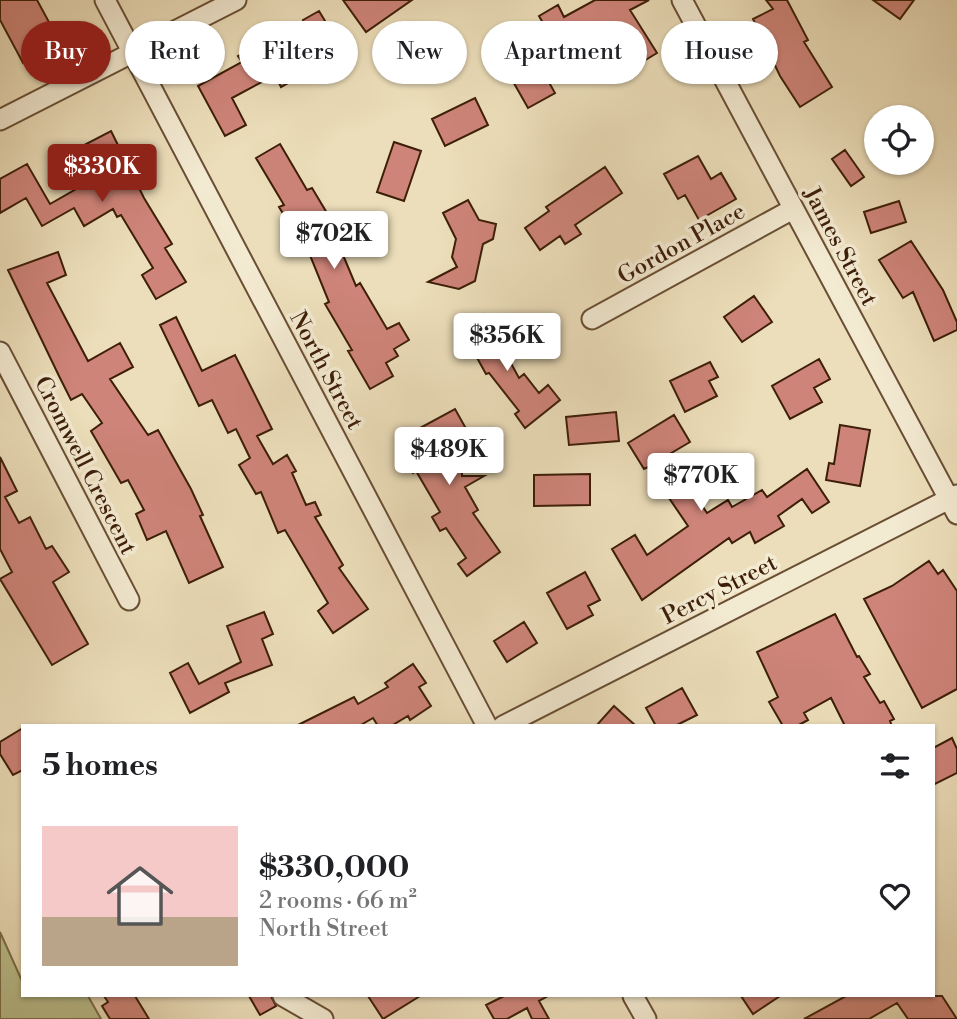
<!DOCTYPE html>
<html lang="en">
<head>
<meta charset="utf-8">
<style>
  :root { --surface:#fff; --page:#f2f2f2; --text:#202124; --muted:#757577; --accent:#8f2418 }
  body { margin:0; font-family:"Libre Bodoni",serif; background:var(--page); color:var(--text); height:100vh; display:flex; flex-direction:column; font-size:26px; white-space:nowrap }
  * { box-sizing:border-box; margin:0 }
  p { font-size:23px; color:var(--muted) }
  .icon { flex:none; width:38px; height:38px; fill:none; stroke:currentColor; stroke-width:2; stroke-linecap:round; stroke-linejoin:round }
  .map { position:relative; flex:1; overflow:hidden }
  .panel { position:absolute; left:21px; top:724px; width:914px; height:273px; display:flex; flex-direction:column; background:var(--surface); border-radius:0px; box-shadow:0 2px 5px #0004 }
  .panel>* { flex:none }
  .guide { position:absolute; left:21px; top:21px; width:915px; height:63px; display:flex; gap:14px }
  .fabs { position:absolute; left:864px; top:105px; display:grid; gap:14px }
  .fabs a { display:grid; place-items:center; width:70px; height:70px; border-radius:50%; background:var(--surface); box-shadow:0 2px 5px #0004; font-size:35px }
  .price { position:absolute; translate:-50% -60px; padding:0 16px; border-radius:7px; background:#fff; color:#222; font-size:23px; line-height:46px; filter:drop-shadow(0 2px 4px #0008) }
  .price::after { content:''; position:absolute; left:50%; top:42px; width:21px; height:16px; margin-left:-10px; background:inherit; clip-path:polygon(0 0,100% 0,50% 100%) }
  .price.active { background:var(--accent); color:#fff }
  ul { padding:0; list-style:none }
  li { display:flex; align-items:center; gap:21px; height:175px; padding:0 21px }
  li span { display:grid; place-items:center; flex:none; width:196px; height:140px; border-radius:0px; color:#555 }
  li>.icon { margin-inline-start:auto }
  span .icon { width:84px; height:84px; fill:#fffc; stroke-width:1 }
  li b { font-size:30px }
  h2 { display:flex; justify-content:space-between; align-items:center; height:84px; padding:0 21px; font-size:30px }
  .pill { padding:0 24px; border-radius:32px; background:var(--surface); box-shadow:0 2px 5px #0004; font-size:24px; line-height:63px }
  .pill.active { background:var(--accent); color:#fff }
  .map>svg:first-child { display:block }
</style>
</head>
<body>
<div class="map">
<svg width="957" height="1019" viewBox="0 0 957 1019">
  <rect width="100%" height="100%" fill="#ecdeba"/>
  <filter id="stains"><feTurbulence type="fractalNoise" baseFrequency=".00286" numOctaves="4"/><feColorMatrix values="0 0 0 0 .2 0 0 0 0 .09 0 0 0 0 .02 0 0 0 .5 -.17"/></filter>
  <radialGradient id="worn" r=".72"><stop offset=".6" stop-color="#630" stop-opacity="0"/><stop offset="1" stop-color="#630" stop-opacity=".3"/></radialGradient>
  <!-- green -->
  <path fill="#bbc08d" stroke="#7c6f4a" stroke-width="2" d="M0 932 23 983V996H88L101 1019H0Z"/>
  <!-- building -->
  <path fill="#ce8479" stroke="#3d1e08" stroke-width="2" d="M0 0H37L50 24 42 28 52 47 23 63 0 20Z
    M343 0H412L366 32Z
    M595 0H649L630 10 657 53 614 79 601 60 613 53 598 28 537 61 555 93 528 108 502 62 550 35 539 16 558 5 564 17Z
    M766 0H787L808 40 804 42 832 87 800 107 780 76 753 19 773 9Z
    M873 0H914L900 19Z
    M319 11 345 54 308 77 306 73 281 87 275 75 232 98 246 125 225 136 198 86 242 62 238 56 274 37 285 57 315 39 303 20Z
    M475 98 488 125 445 146 432 119Z
    M111 131 144 198 172 244 165 248 186 282 156 299 142 275 153 268 121 215 117 217 113 209 84 226 74 208 42 226 26 198 0 213V179L27 164 50 204 83 185 67 154Z
    M394 142 421 151 404 201 377 192Z
    M280 144 307 190 312 188 342 238 347 236 354 251 343 255 356 286 360 283 387 329 399 323 409 340 394 349 398 356 386 363 393 376 370 389 348 351 352 350 325 304 329 302 305 243 302 245 279 207 284 205 256 158Z
    M845 150 864 177 851 186 832 159Z
    M698 156 711 179 721 173 736 199 699 220 685 195 678 199 664 174Z
    M605 167 622 193 575 225 581 234 565 244 560 236 540 250 525 228 549 211 546 207Z
    M468 200 479 220 496 224 493 239 483 244 475 281 459 289 428 282 457 267 452 257 456 239 443 213Z
    M899 201 906 222 871 233 864 212Z
    M911 241 943 290 957 322V330L934 341 913 292 903 298 879 260Z
    M58 252 66 275 47 283 88 361 120 343 133 367 110 379 148 435 158 430 191 489 203 515 200 516 223 567 189 583 166 531 147 540 136 514 144 510 128 480 121 483 91 431 102 423 82 394 71 400 59 376 8 270Z
    M754 296 772 322 742 342 724 317Z
    M484 314 519 378 524 374 539 393 548 385 560 400 525 428 515 414 519 411 489 373 486 374 460 327Z
    M176 317 202 371 235 355 272 429 257 436 273 464 287 455 296 471 292 473 306 505 315 502 321 515 315 517 343 565 339 568 368 609 333 633 318 611 328 603 285 530 278 533 261 492 256 494 239 465 250 458 236 429 228 433 212 400 199 406 160 325Z
    M819 359 830 379 814 388 822 402 790 419 772 386Z
    M710 362 718 377 709 381 717 396 685 412 670 381Z
    M455 409 469 434 448 445 462 469V476H484L465 487 478 510 473 513 500 552 467 576 458 564 466 558 446 528 440 531 432 517 440 512 416 471 413 473 396 441Z
    M616 412 619 441 569 445 566 417Z
    M674 415 690 442 668 455 707 513 728 500 732 507 762 490 767 497 807 469 829 502 812 513 802 499 778 516 784 526 755 543 750 532 732 543 729 538 642 600 612 549 635 535 647 555 688 526 648 467 644 469 628 443Z
    M840 425 870 430 860 486 826 480 829 463 834 464Z
    M0 457 17 491 5 497 19 523 30 517 46 549 52 546 69 572 53 582 88 644 52 665 0 579 12 572 0 549Z
    M590 474V505L534 506V475Z
    M929 561 938 574 943 570 957 591V689L922 708 864 599 892 586Z
    M585 572 600 600 588 606 593 615 567 629 547 593Z
    M264 612 273 634 262 639 272 665 225 683 229 692 190 713 170 673 188 663 199 684 241 662 227 626Z
    M835 614 857 657 859 656 870 674 864 677 880 703 884 701 894 719 890 721 892 726H845L831 698 804 713 808 720 797 726H783L769 702 778 697 757 652Z
    M524 622 537 643 507 662 494 641Z
    M413 664 426 683 419 687 431 706 410 720 408 716 391 726H378L373 718 359 726H296L354 697 358 704 388 687 385 683Z
    M682 688 697 715 675 726H656L646 708Z
    M614 706 636 726H596Z
    M23 728V770L13 775 0 754V742Z
    M952 738 957 749V773L933 785V748Z
    M104 996H135L149 1019H110L102 1006 108 1002Z
    M249 996H271L276 1006 260 1015Z
    M368 996H420L383 1019Z
    M504 996H548L539 1001 549 1019H532L527 1008 507 1019H494L486 1005Z
    M741 996H780L753 1014Z
    M846 996H942L957 1019H908L897 1003 869 1019H804Z"/>
  <g fill="none" stroke-linecap="round" stroke-linejoin="round">
    <defs>
      <path id="street" d="M105 0 487 726
        M682 0 957 514
        M0 120 236 0
        M592 319 793 209
        M0 352 129 600
        M503 726 957 495
        M283 996 323 1019
        M633 996 646 1019"/>
    </defs>
    <!-- street casing -->
    <use href="#street" stroke="#694e34" stroke-width="23"/>
    <!-- street -->
    <use href="#street" stroke="#f3ead2" stroke-width="19"/>
  </g>
  <g text-anchor="middle" stroke-width="7" stroke-linejoin="round" paint-order="stroke">
    <!-- street labels -->
    <g font-size="23" fill="#3d1e08" stroke="#f3ead2">
      <text transform="translate(681 243) rotate(-29)" y="8">Gordon Place</text>
      <text transform="translate(841 246) rotate(62)" y="8">James Street</text>
      <text transform="translate(327 370) rotate(62)" y="8">North Street</text>
      <text transform="translate(86 465) rotate(63)" y="8">Cromwell Crescent</text>
      <text transform="translate(719 589) rotate(-27)" y="8">Percy Street</text>
    </g>
  </g>
  <rect width="100%" height="100%" filter="url(#stains)"/>
  <rect width="100%" height="100%" fill="url(#worn)"/>
</svg>
<div class="fabs">
<a><svg class="icon" aria-label="locate" viewBox="0 0 24 24"><circle cx="12" cy="12" r="6"/><path d="M12 2v4M12 18v4M2 12h4M18 12h4"/></svg></a>
</div>
<b class="price active" style="left:102px;top:204px">$330K</b>
<b class="price" style="left:334px;top:271px">$702K</b>
<b class="price" style="left:507px;top:373px">$356K</b>
<b class="price" style="left:449px;top:487px">$489K</b>
<b class="price" style="left:701px;top:513px">$770K</b>
<div class="guide">
<a class="pill active">Buy</a>
<a class="pill">Rent</a>
<a class="pill">Filters</a>
<a class="pill">New</a>
<a class="pill">Apartment</a>
<a class="pill">House</a>
</div>
<section class="panel">
<h2>5 homes<svg class="icon" aria-label="filters" viewBox="0 0 24 24"><path d="M4 7h16M4 17h16"/><circle cx="9" cy="7" r="2"/><circle cx="15" cy="17" r="2"/></svg></h2>
<ul>
<li><span style="background:linear-gradient(#f6c9c9 65%,#b9a48a 0)"><svg class="icon" aria-label="home" viewBox="0 0 24 24"><path d="M3 11l9-7 9 7M6 9v11h12V9"/></svg></span><div><b>$330,000</b><p>2 rooms · 66 m²</p><p>North Street</p></div><svg class="icon" aria-label="heart" viewBox="0 0 24 24"><path d="M12 20l-8-8c-3-5 5-10 8-4 3-6 11-1 8 4z"/></svg></li>
</ul>
</section>
</div>
</body>
</html>
